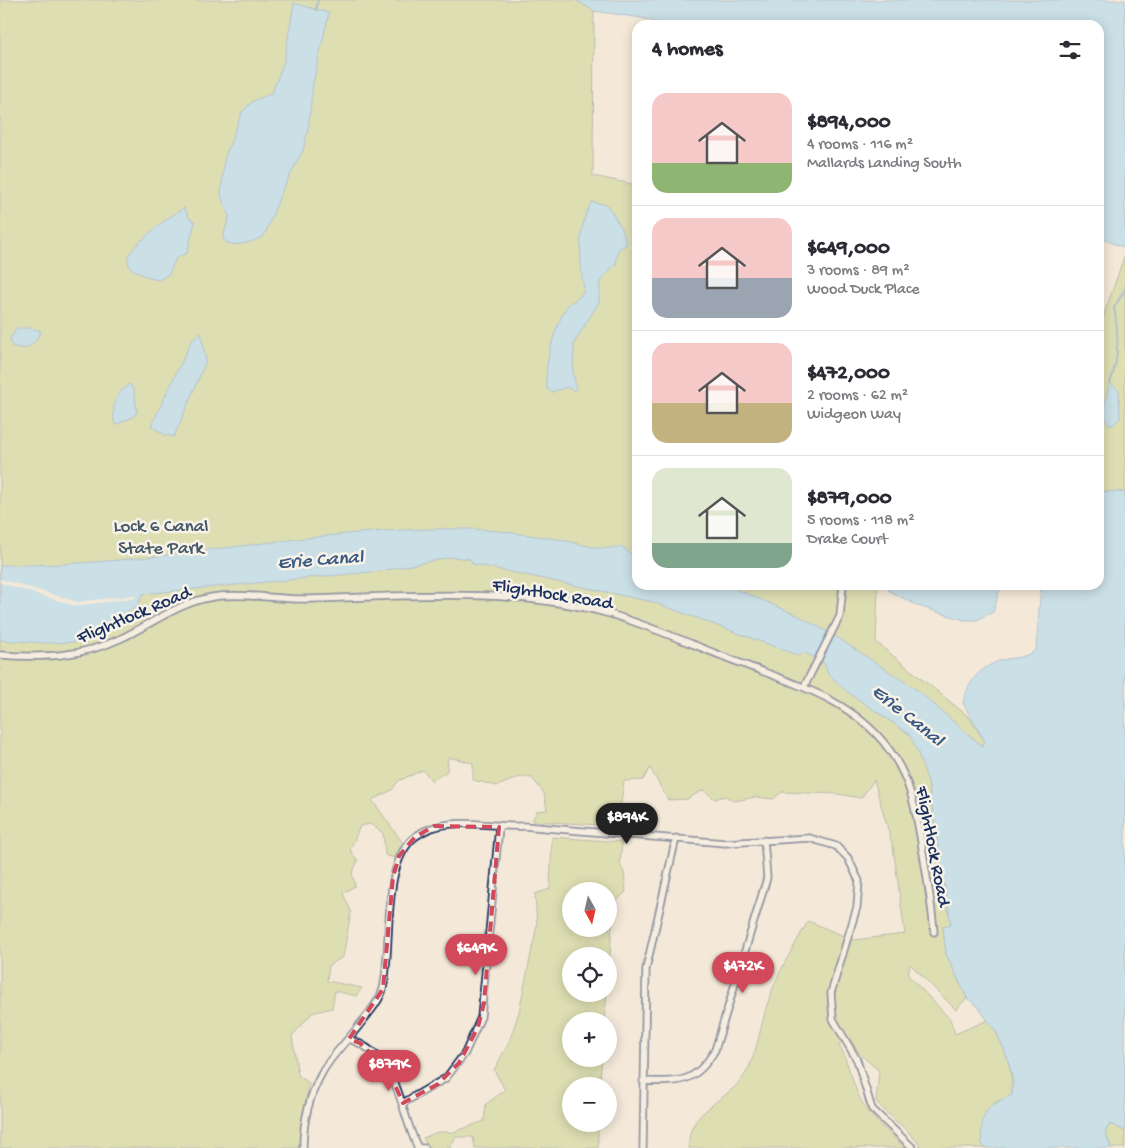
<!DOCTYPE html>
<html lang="en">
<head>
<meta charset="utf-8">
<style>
  :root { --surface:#fff; --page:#f7f7f7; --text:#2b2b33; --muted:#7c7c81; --line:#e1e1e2; --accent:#d1495b }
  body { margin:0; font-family:"Gochi Hand",sans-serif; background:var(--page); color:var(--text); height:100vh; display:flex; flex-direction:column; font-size:19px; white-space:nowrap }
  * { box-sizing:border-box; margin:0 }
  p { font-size:16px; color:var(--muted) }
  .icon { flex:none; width:28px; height:28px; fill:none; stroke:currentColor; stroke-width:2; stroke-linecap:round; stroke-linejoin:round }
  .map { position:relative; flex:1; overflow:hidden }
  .panel { position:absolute; left:632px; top:20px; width:472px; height:570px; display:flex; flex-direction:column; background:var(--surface); border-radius:15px; box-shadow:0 2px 12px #0003 }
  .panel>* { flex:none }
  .needle { width:32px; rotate:172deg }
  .tools { position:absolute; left:562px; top:882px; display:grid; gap:10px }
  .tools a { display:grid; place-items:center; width:55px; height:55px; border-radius:50%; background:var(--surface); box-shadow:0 2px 12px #0003; font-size:25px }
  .price { position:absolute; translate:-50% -42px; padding:0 11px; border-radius:18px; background:var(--accent); color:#fff; font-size:16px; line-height:32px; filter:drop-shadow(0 1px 2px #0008) }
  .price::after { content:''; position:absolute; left:50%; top:30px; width:15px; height:11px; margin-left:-8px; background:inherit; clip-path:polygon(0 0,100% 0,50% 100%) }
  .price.active { background:#222; color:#fff }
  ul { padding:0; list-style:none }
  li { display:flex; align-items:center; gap:15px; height:125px; padding:0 20px }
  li+li { border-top:1px solid var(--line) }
  li span { display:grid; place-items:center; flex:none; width:140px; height:100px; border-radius:15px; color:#555 }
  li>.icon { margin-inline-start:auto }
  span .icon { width:60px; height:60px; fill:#fffc; stroke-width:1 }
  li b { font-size:21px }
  h2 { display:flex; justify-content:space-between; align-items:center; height:60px; padding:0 20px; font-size:21px }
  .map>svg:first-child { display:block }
</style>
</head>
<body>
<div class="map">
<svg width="1125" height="1148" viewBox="0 0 1125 1148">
  <rect width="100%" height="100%" fill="#f4e9d8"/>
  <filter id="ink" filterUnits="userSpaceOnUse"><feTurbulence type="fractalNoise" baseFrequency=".02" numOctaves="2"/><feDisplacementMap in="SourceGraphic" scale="10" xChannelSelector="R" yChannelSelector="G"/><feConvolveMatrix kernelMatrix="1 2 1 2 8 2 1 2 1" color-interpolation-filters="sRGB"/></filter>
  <g filter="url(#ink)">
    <!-- green -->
    <path fill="#c4d185" stroke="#708072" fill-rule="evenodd" d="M0 0H576L594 11 593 176 637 185 638 585H878L876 642 969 717 985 742 928 782 951 925 943 927 946 954 967 998 956 1010 910 964 908 975 950 1019 955 1034 988 1020C1004 1042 1013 1068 1012 1095L994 1103 982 1144 986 1148H921C912 1131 889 1118 876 1101L879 1071 860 1054 849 1038 839 1044C850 1065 853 1090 866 1109 876 1123 893 1136 905 1148H689C685 1111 727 1102 744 1076 758 1055 761 1020 770 996 779 970 795 945 808 921L853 940 905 934 893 847 874 780 861 798 838 794 782 792 773 799 756 797 734 801 725 796 715 799 703 790 687 799 668 800 650 768 643 780 624 781 618 826 532 821 537 811 547 810 544 793 532 778 520 777 497 786 473 780V763L448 757 447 771 432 781 423 770 398 781 392 790 372 800 403 843 394 858 385 855 383 833 370 824 360 826 350 850 358 861 352 873 355 886 343 893 351 912 343 957 329 965 327 981 362 988 356 996 335 991 332 1008 312 1013 292 1036 298 1075 309 1083 299 1148H0Z
      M1125 254V492H1122L1100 491V326Z
      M552 837 622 842 620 864 624 873 626 892 614 903 609 966V956H571V994H607L604 1021H571V1059H602L599 1086H571V1124H598V1148H475L473 1137H456L450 1148H429L423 1138 438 1132H454L484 1121 486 1104 505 1090 494 1070 509 1042 519 1012 537 925 535 894 550 889ZM571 891H609V929H571Z
      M1110 1124 1125 1131V1148H1111L1105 1132Z"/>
    <!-- water -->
    <path fill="#97d3f7" stroke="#6591ba" d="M576 0H1125V248L1100 238V25H664L642 18 594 11Z
      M294 3 329 13 313 83 308 130 303 150 282 191 264 236C252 242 241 247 227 243L223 238 229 217 221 195 224 160 242 112 253 101 272 93 284 61Z
      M592 202 607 205 621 227 627 244 618 250 616 264 600 281 599 302 574 343 573 372 576 388 573 391 568 387 552 392 547 389C542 371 556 320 568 305 573 300 583 297 584 289 584 286 582 281 582 277 580 252 578 224 592 202Z
      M184 208 189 218 195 222 187 253 176 258 169 274 159 280 149 278 130 268C129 264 127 260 128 257 131 246 173 213 184 208Z
      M17 328H31L41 331C34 345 28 352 12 346L10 339Z
      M201 333 206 361 174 437 165 435 151 426 192 340Z
      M1110 383 1119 390 1120 418 1113 425H1109C1100 416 1106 394 1110 383Z
      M130 384 134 391 137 412 133 417 115 425C111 408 115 393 130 384Z
      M1100 491 1122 492 1125 494V1131L1110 1124 1105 1132 1111 1148H986L982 1144C980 1114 984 1107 1012 1095L1013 1080 1007 1057 997 1033 978 1007 967 998 946 954 943 927 951 925 928 782 917 750 909 734 849 693 828 674 824 663 803 652 800 656 653 602 473 564 470 559 452 557 381 571 143 594 138 605 81 642 47 643 0 640V565C158 568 313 525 472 529 498 530 536 536 562 540 582 544 601 552 621 546L637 558 638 585H727L799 616 835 636 917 690 982 746 985 742 963 703C968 682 978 669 999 661 1014 656 1022 660 1036 650L1041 585H1100Z
      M889 585H1001L993 612 977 620H964L918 606 888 590Z"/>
    <!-- pier -->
    <path fill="#f4e9d8" d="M0 579 78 602 135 595 136 598 76 606 0 583Z"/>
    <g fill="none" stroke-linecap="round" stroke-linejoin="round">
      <!-- stream -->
      <path stroke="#6591ba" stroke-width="2" d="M316 10 318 0
        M1110 383C1119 359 1119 333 1114 308L1125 289"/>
      <defs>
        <path id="street" d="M0 655C43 658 82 657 122 638 153 623 184 599 220 596 250 593 281 600 311 599 410 596 512 587 610 614 657 628 702 649 748 666 799 685 854 702 888 748 913 781 917 819 924 859 928 884 932 907 934 932
          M804 687 840 616 843 585
          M349 1039C402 1058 397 1106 418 1148
          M643 1081C680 1082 695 1084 715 1050L767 878 764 840
          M403 1103 446 1078 465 1053 481 1017 499 827
          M303 1148C303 1122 310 1094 323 1071 332 1055 347 1041 358 1027 367 1015 379 1003 383 989 393 947 380 862 416 836 446 814 488 828 523 826L725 843 809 838 836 846 848 858 859 881 857 907 831 993 833 1019 857 1060 872 1109 913 1148
          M417 1148H425
          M643 1148 646 969 676 838"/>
      </defs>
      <!-- street casing -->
      <use href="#street" stroke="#1b2f5e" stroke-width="9"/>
      <!-- street -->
      <use href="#street" stroke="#f7f3e8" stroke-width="5.5"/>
    </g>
  </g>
  <!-- marked area -->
  <path d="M0 0H1125V1148H0ZM434 826 499 827 484 1003 478 1027 459 1063 438 1084 403 1103 389 1072 360 1043 349 1039 383 989 393 877 399 856 415 837Z" fill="#f4e9d8" fill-opacity=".55" fill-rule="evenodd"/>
  <path fill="none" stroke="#d1495b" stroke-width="4" stroke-dasharray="10 6" stroke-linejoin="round" d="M434 826 499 827 484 1003 478 1027 459 1063 438 1084 403 1103 389 1072 360 1043 349 1039 383 989 393 877 399 856 415 837Z"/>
  <g text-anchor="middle" stroke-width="5" stroke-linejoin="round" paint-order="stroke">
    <!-- park labels -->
    <g font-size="19" fill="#455868" stroke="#f7f3e8">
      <text x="161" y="531">Lock 6 Canal<tspan x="161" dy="22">State Park</tspan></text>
    </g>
    <!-- street labels -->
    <g font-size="19" fill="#1b2f5e" stroke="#f7f3e8">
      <text transform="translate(553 592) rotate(9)" y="7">Flightlock Road</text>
      <text transform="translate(133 613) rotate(-23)" y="7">Flightlock Road</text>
      <text transform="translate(935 846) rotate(79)" y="7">Flightlock Road</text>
    </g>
    <!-- water labels -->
    <g font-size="20" font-style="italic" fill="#3a5884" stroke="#f7f3e8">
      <text transform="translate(320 558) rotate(-4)" y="7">Erie Canal</text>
      <text transform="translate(909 714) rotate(39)" y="7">Erie Canal</text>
    </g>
  </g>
</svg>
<div class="tools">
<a><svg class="needle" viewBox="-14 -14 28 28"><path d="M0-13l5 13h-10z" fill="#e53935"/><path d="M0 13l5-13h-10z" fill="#7c7c81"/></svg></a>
<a><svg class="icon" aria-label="locate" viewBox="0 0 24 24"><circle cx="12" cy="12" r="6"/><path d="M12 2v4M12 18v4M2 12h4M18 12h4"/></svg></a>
<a>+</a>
<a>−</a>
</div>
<b class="price active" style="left:627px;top:845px">$894K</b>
<b class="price" style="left:476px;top:976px">$649K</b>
<b class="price" style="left:743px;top:994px">$472K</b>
<b class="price" style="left:389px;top:1092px">$879K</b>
<section class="panel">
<h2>4 homes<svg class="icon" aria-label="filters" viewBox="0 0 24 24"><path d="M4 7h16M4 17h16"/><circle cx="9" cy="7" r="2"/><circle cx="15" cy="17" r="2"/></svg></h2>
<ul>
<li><span style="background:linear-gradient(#f6c9c9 70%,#8fb573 0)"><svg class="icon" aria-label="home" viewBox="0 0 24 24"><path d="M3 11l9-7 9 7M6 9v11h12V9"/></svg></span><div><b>$894,000</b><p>4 rooms · 116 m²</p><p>Mallards Landing South</p></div></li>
<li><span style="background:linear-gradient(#f6c9c9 60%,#9aa5b1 0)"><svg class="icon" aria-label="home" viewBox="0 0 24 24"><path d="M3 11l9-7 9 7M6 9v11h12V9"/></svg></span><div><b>$649,000</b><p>3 rooms · 89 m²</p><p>Wood Duck Place</p></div></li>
<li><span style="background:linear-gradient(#f6c9c9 60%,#c2b280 0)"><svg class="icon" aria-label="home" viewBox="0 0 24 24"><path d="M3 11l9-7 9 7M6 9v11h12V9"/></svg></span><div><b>$472,000</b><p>2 rooms · 62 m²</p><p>Widgeon Way</p></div></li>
<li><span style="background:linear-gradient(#dfe7d0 75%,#7fa58c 0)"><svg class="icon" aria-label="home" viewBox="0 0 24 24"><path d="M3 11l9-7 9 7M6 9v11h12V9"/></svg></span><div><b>$879,000</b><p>5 rooms · 118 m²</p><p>Drake Court</p></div></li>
</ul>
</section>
</div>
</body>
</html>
